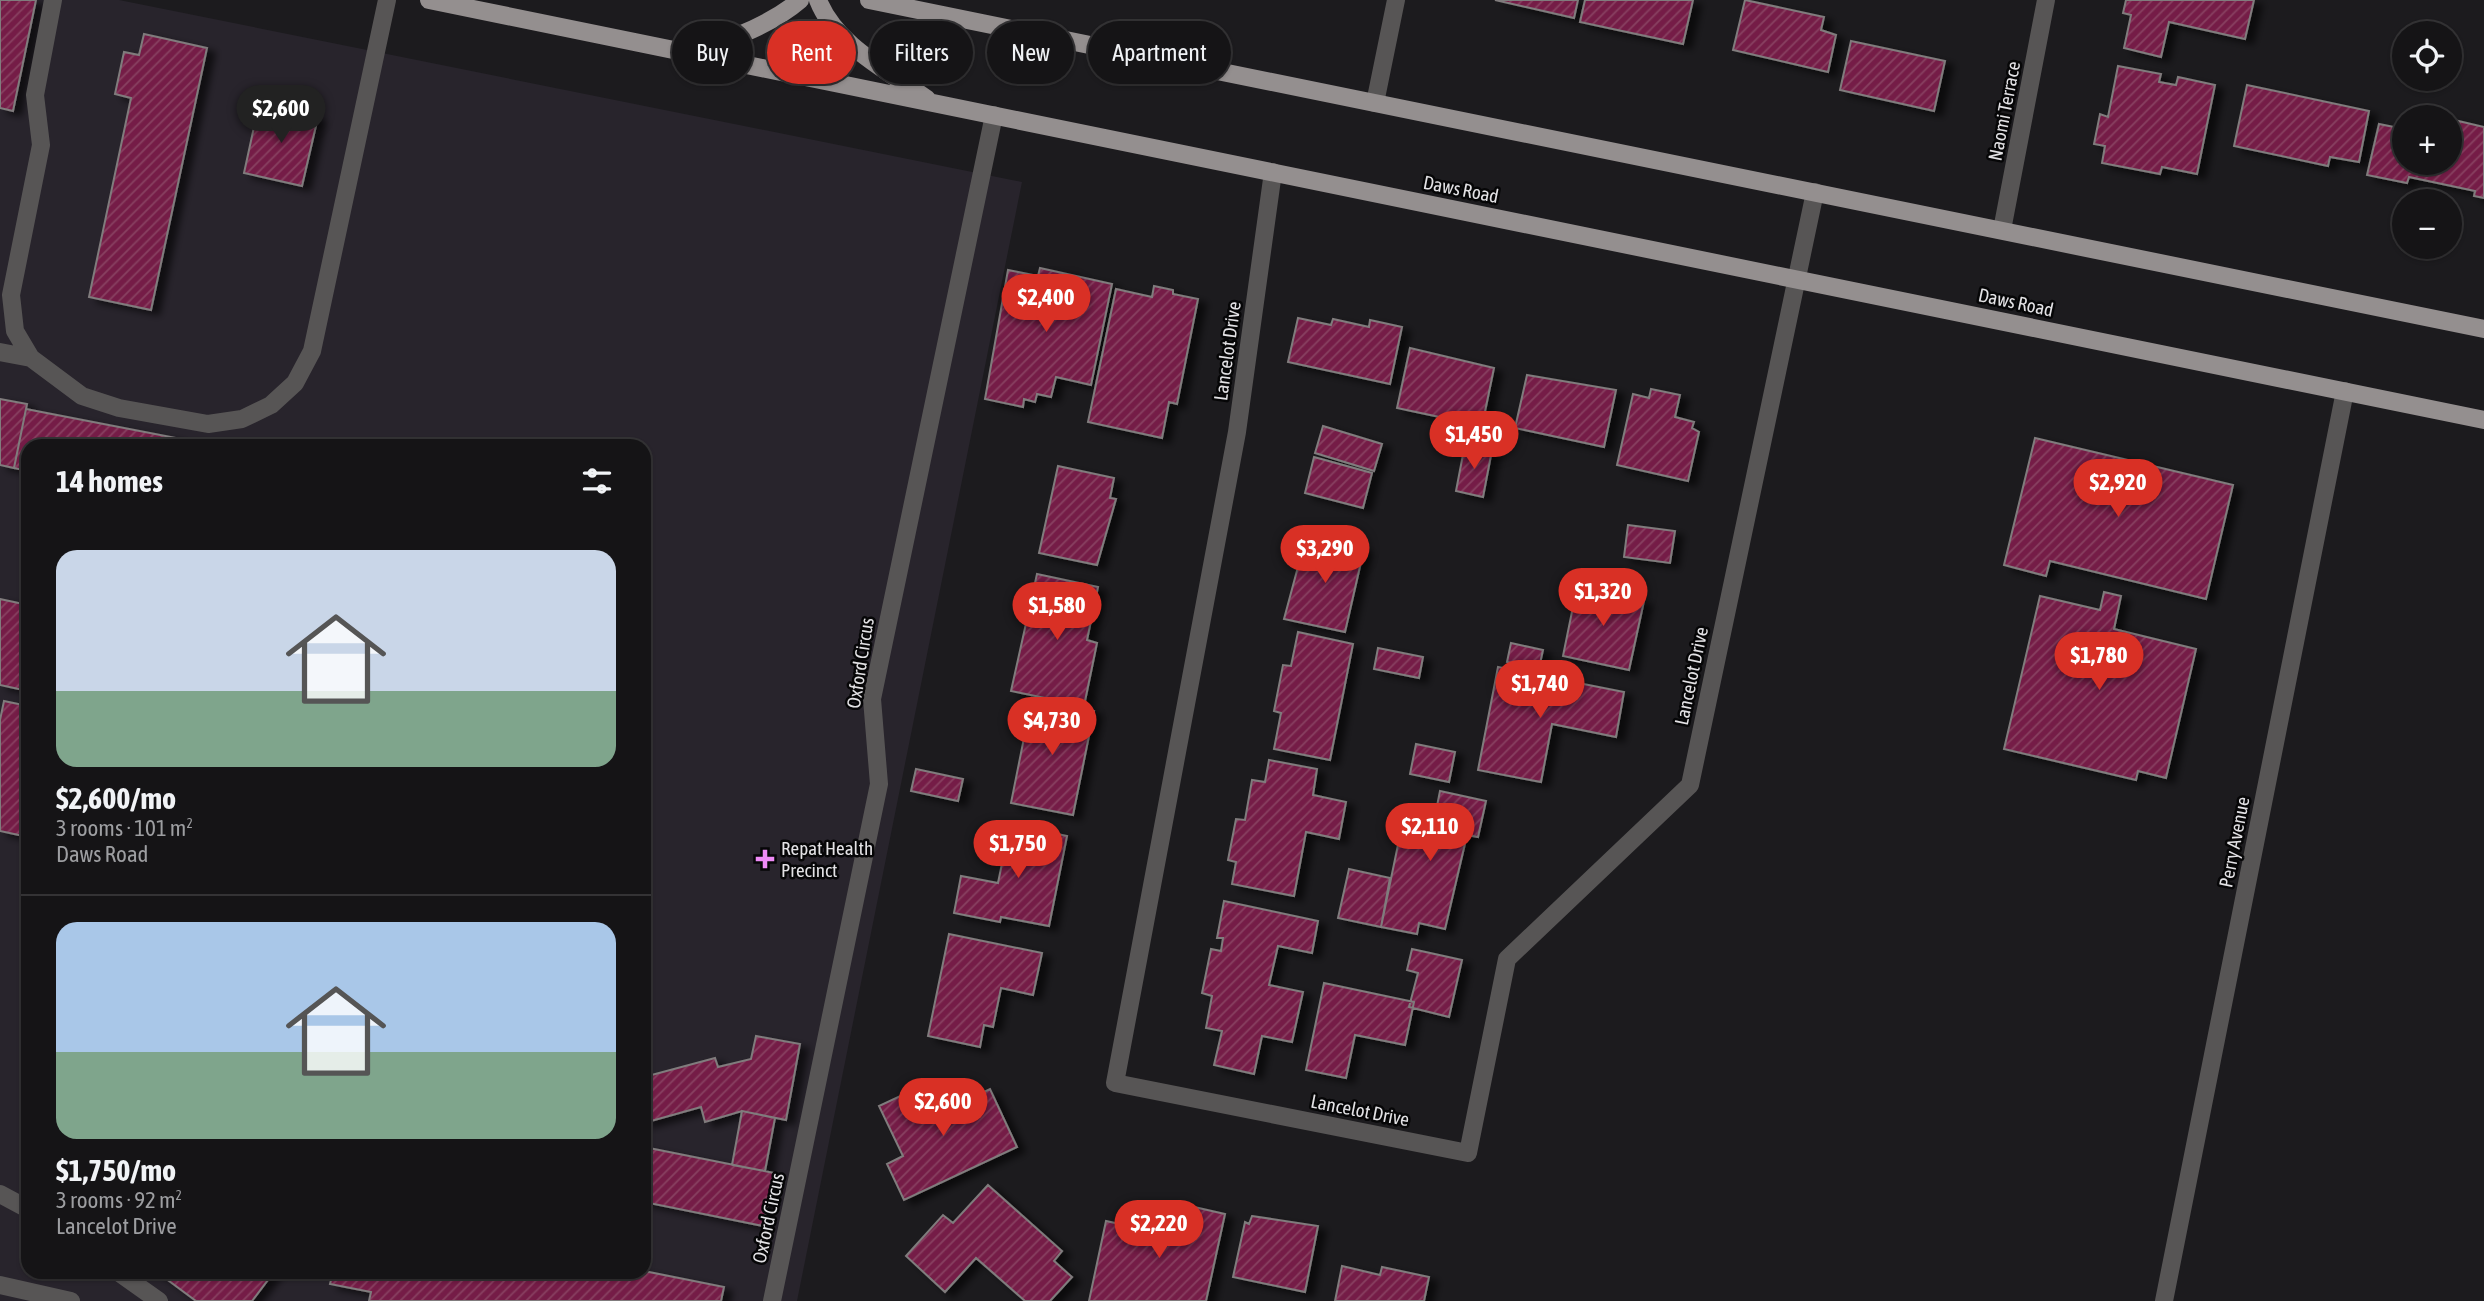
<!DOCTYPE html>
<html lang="en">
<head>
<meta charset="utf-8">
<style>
  :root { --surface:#151416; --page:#222123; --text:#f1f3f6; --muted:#9d9ea1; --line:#343335; --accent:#d93025 }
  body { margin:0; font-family:"Asap Condensed",sans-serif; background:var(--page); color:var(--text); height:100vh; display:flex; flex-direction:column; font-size:26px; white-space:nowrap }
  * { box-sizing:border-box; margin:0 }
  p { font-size:23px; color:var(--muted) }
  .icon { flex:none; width:38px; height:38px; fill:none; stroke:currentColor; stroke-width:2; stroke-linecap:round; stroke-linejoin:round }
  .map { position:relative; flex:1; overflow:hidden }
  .panel { position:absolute; left:21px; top:439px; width:630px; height:840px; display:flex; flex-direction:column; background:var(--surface); border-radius:21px; box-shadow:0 2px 5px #0004,0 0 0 2px var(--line) }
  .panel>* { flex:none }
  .top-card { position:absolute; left:672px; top:21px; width:665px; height:63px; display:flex; gap:14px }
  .buttons { position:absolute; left:2392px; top:21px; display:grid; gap:14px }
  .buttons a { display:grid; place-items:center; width:70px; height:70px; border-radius:50%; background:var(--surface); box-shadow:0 2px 5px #0004,0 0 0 2px var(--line); font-size:35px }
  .price { position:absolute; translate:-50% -60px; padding:0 16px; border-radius:24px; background:var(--accent); color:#fff; font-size:23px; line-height:46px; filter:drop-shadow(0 2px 4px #0008) }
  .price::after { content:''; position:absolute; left:50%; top:42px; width:21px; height:16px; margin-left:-10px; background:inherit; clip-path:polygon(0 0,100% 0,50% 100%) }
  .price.current { background:#222; color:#fff }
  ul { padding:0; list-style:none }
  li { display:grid; align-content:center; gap:14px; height:371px; padding:0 35px }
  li+li { border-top:2px solid var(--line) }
  li span { display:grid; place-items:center; height:217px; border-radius:21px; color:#555 }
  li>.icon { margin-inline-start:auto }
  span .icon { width:126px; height:126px; fill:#fffc; stroke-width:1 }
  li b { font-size:30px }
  h2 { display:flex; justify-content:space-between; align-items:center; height:84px; padding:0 35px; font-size:30px }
  .chip { padding:0 24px; border-radius:32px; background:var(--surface); box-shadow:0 2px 5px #0004,0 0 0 2px var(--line); font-size:24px; line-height:63px }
  .chip.current { background:var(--accent); color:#fff }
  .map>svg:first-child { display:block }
</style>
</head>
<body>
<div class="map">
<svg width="2484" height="1301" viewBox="0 0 2484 1301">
  <defs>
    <pattern id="building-hatch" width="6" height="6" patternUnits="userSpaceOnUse" patternTransform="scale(1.75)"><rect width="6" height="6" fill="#741f47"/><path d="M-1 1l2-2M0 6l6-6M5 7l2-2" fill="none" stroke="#883f61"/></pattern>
    <filter id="shadow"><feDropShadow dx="8" dy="4.5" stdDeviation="3.5" flood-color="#0009"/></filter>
  </defs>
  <rect width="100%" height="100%" fill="#1c1b1e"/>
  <!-- built -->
  <path fill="#28242c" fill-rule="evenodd" d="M0 0H119L1022 182 797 1301H0ZM28 446H644V1272H28Z"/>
  <!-- building -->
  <path fill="url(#building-hatch)" stroke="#807c7d" stroke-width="2" filter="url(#shadow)" d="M0 0H36L13 111 0 108Z
    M1495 0H1578L1574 18Z
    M1585 0H1693L1683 44 1580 22Z
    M1745 0 1824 17 1821 30 1836 35 1828 72 1733 50Z
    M2126 0H2254L2245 39 2169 22 2161 57 2124 48 2131 15 2123 13Z
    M144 34 207 48 151 310 89 297 131 98 115 94 124 52 139 55Z
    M1851 41 1945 61 1934 111 1840 90Z
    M2118 66 2161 74 2159 82 2176 85 2178 77 2215 85 2197 174 2162 167 2160 174 2102 163 2105 146 2094 144 2100 114 2108 117Z
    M2247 85 2369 111 2359 162 2330 157 2328 166 2234 146Z
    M259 104 318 117 302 186 244 173Z
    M2450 119 2484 127V198L2474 196 2475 191 2409 177 2407 183 2367 175 2379 124 2404 129V163H2450Z
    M1040 268 1112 284 1091 385 1056 377 1051 397 1037 394 1035 402 1024 399 1023 407 985 399 1008 270 1038 276Z
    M1154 286 1173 290V294L1198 299 1177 404 1169 402 1162 438 1088 422 1116 289 1152 297Z
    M1298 318 1331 325 1333 319 1369 327 1370 320 1402 327 1390 384 1288 362Z
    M1410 348 1494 368 1482 426 1397 408Z
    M1527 375 1616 390 1604 447 1515 428Z
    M1651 389 1680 395 1675 417 1694 422 1692 428 1699 432 1688 481 1617 465 1633 394 1649 398Z
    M0 399 27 404 14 468 0 465Z
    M26 409 176 438 175 446H28V471L14 468Z
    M1323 426 1382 444 1374 471 1315 453Z
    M2035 438 2233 485 2206 599 2050 561 2046 576 2004 565Z
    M1465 444 1492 450 1483 497 1456 491Z
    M1314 457 1372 473 1363 508 1305 493Z
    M1058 466 1114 478 1110 498 1116 499 1097 565 1039 553Z
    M1628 525 1675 531 1670 563 1624 557Z
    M1306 537 1364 549 1345 632 1284 619Z
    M1037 574 1098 587 1087 640 1097 643 1084 706 1011 691Z
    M1577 587 1644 601 1629 670 1563 656Z
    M2104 592 2121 596 2114 629 2196 649 2166 778 2138 771 2136 780 2004 749 2040 596 2100 610Z
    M0 599 28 605V691L0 685Z
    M1298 632 1353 644 1330 760 1274 749 1281 713 1274 711 1283 665 1291 666Z
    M1511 643 1543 650 1539 668 1507 662Z
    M1378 648 1423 657 1419 678 1374 669Z
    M1498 667 1624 692 1616 737 1552 724 1541 782 1478 770Z
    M1032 698 1094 711 1073 815 1011 803Z
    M4 701 28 706V837L0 831V720Z
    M1416 744 1455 752 1449 782 1410 774Z
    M1269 760 1317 769 1313 795 1346 802 1339 839 1306 832 1294 896 1232 884 1236 862 1228 860 1236 819 1245 820 1252 780 1265 782Z
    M916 769 963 779 958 801 911 791Z
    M1440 791 1486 801 1478 837 1467 835 1445 929 1419 923 1417 934 1381 927 1405 811 1435 816Z
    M1010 824 1067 836 1049 926 1001 917 1000 922 954 913 961 876 998 883Z
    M1349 869 1390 878 1381 927 1338 918Z
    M1224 901 1318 921 1312 953 1278 946 1269 985 1303 992 1292 1042 1262 1036 1254 1074 1214 1065 1222 1031 1206 1028 1212 996 1202 993 1211 949 1221 951 1223 938H1217Z
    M949 934 1042 953 1033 995 1001 988 993 1027 984 1025 980 1047 928 1036Z
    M1412 949 1462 960 1449 1017 1409 1007 1418 973 1407 970Z
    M1324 983 1414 1002 1405 1045 1355 1035 1346 1078 1306 1070Z
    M756 1036 800 1044 786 1120 742 1111 705 1122 701 1107 644 1123V1077L715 1058 718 1067 751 1059Z
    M926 1084 939 1113 990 1089 1017 1147 904 1200 887 1164 903 1156 879 1106Z
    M742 1111 775 1118 765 1171 732 1165Z
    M644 1147 774 1173 763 1226 644 1202Z
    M988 1185 1062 1251 1054 1261 1072 1277 1050 1301H1025L976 1258 945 1292 906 1256 943 1215 953 1223Z
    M1181 1204 1225 1214 1206 1301H1089L1106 1221 1174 1236Z
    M1252 1216 1318 1226 1305 1292 1233 1277 1245 1222 1249 1224Z
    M1342 1266 1380 1275 1382 1267 1429 1277 1424 1301H1335Z
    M644 1271 724 1287 721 1301H369L371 1292 330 1284 333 1272Z
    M157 1272H274L252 1301H196Z"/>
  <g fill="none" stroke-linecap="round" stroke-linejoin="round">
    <!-- minor -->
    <path stroke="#575555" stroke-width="18" d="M53 0 35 95 41 145 11 295 15 331 31 358 82 396 119 408 208 424 242 419 271 405 295 383 312 351 387 0
      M1375 103 1396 0
      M1273 172 1237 432 1115 1083 1468 1153 1507 959 1690 785 1815 192
      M2002 230 2046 0
      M0 352 31 358
      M0 1194 28 1209
      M118 1272 159 1301
      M0 1285 71 1301
      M772 1301 879 784 872 699 994 115
      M2164 1301 2345 391"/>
    <!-- major -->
    <path stroke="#948f8f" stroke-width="18" d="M429 0 2484 420
      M818 0C836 46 889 71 927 99
      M869 0 2484 329
      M691 54C729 39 770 26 800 0"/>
  </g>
  <!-- markers -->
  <path fill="#ef8bf7" stroke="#060607" stroke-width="2.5" d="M761.5 848.5h7v7h7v7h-7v7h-7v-7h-7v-7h7z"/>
  <g text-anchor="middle" stroke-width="5" stroke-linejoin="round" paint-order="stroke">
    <!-- street labels -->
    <g font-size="19" fill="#e3e2e5" stroke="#060607">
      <text transform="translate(2004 111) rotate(-79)" y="7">Naomi Terrace</text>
      <text transform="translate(1461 189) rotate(11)" y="7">Daws Road</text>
      <text transform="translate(2016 302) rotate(12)" y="7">Daws Road</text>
      <text transform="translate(1227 351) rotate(-82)" y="7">Lancelot Drive</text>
      <text transform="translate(860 663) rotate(-81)" y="7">Oxford Circus</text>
      <text transform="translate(1691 676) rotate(-78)" y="7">Lancelot Drive</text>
      <text transform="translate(2234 842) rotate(-79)" y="7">Perry Avenue</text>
      <text transform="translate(1360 1110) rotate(11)" y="7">Lancelot Drive</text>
      <text transform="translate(768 1218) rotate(-78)" y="7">Oxford Circus</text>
    </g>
    <!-- poi labels -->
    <g font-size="19" fill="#e3e2e5" stroke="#060607" text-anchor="start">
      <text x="781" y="855">Repat Health<tspan x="781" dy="22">Precinct</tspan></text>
    </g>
  </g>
</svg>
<div class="buttons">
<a><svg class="icon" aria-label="locate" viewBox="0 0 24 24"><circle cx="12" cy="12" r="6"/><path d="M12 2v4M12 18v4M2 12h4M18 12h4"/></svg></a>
<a>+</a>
<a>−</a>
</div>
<b class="price current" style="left:281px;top:145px">$2,600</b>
<b class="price" style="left:1046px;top:334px">$2,400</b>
<b class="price" style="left:1474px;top:471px">$1,450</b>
<b class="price" style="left:2118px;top:519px">$2,920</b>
<b class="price" style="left:1325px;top:585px">$3,290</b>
<b class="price" style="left:1603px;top:628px">$1,320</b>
<b class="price" style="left:1057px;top:642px">$1,580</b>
<b class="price" style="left:2099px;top:692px">$1,780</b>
<b class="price" style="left:1540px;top:720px">$1,740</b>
<b class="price" style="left:1052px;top:757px">$4,730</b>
<b class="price" style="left:1430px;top:863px">$2,110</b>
<b class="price" style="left:1018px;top:880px">$1,750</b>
<b class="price" style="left:943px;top:1138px">$2,600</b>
<b class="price" style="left:1159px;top:1260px">$2,220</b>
<div class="top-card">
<a class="chip">Buy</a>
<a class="chip current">Rent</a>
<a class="chip">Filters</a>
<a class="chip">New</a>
<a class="chip">Apartment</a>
</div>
<section class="panel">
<h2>14 homes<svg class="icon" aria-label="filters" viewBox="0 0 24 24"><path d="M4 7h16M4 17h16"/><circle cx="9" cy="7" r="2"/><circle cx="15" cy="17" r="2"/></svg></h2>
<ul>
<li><span style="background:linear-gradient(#c9d6e8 65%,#7fa58c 0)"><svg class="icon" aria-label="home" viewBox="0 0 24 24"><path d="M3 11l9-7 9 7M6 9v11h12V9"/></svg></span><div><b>$2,600/mo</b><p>3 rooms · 101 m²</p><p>Daws Road</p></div></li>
<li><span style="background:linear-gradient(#a9c7e8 60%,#7fa58c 0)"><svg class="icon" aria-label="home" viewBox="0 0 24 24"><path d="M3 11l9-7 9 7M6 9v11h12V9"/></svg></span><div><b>$1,750/mo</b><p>3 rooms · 92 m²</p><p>Lancelot Drive</p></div></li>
</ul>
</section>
</div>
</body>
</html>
